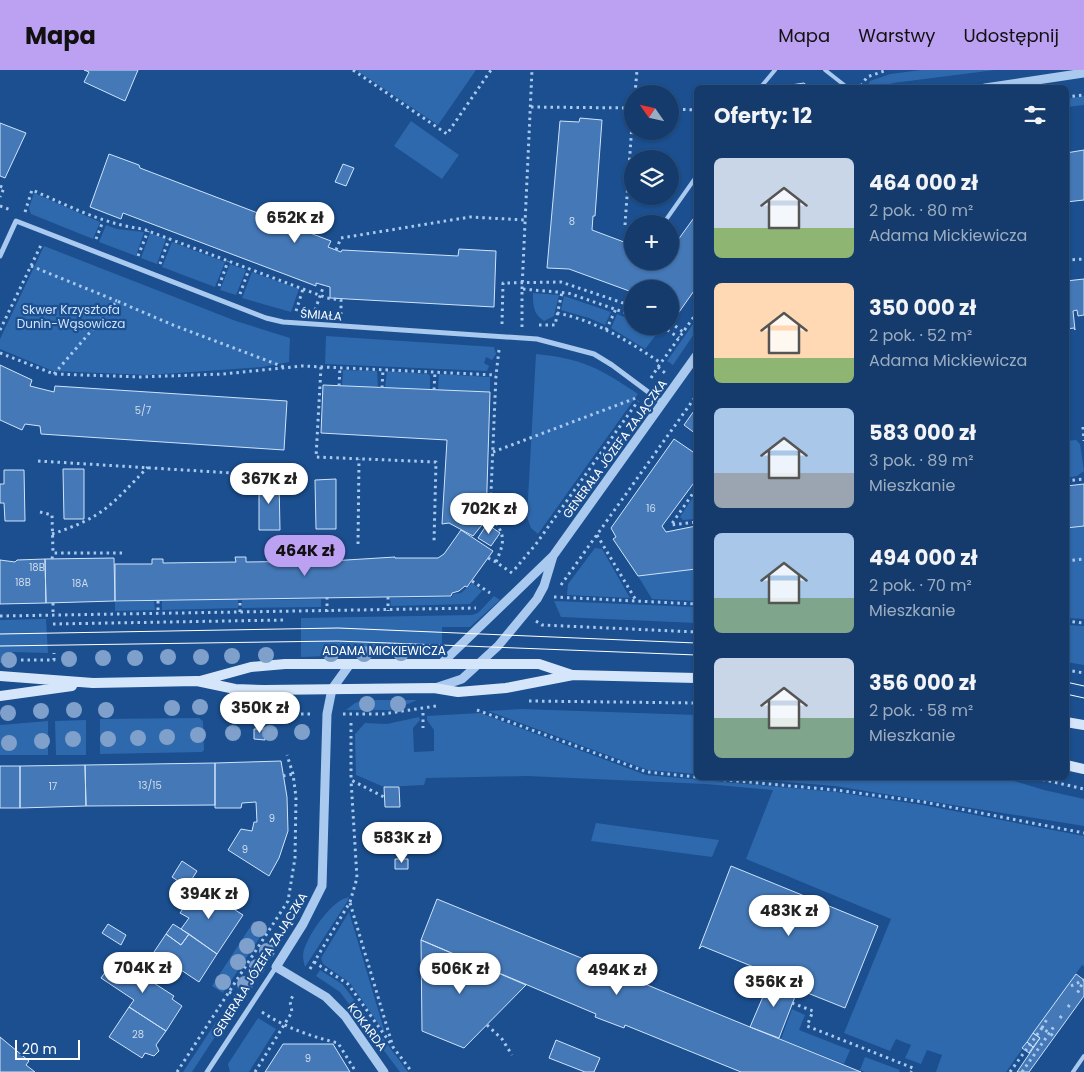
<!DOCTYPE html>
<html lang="pl">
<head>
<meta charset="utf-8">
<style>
  :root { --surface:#143b6b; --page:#1d4271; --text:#f1f3f6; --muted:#9dadc1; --line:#33557e; --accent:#bca0f2 }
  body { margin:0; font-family:Poppins,sans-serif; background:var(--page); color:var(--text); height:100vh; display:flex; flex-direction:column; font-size:19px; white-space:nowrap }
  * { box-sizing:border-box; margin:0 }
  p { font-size:16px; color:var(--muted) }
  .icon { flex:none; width:28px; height:28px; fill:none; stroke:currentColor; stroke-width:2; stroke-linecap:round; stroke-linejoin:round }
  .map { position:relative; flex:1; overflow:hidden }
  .sheet { position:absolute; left:694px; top:15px; width:375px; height:695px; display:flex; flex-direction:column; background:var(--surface); border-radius:8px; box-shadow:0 1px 4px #0004,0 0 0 1px var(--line) }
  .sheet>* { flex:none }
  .needle { width:32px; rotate:304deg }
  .buttons { position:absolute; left:624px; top:15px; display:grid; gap:10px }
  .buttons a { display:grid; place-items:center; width:55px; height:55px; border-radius:50%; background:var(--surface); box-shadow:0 1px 4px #0004,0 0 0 1px var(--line); font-size:25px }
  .scale { position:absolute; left:15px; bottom:12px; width:65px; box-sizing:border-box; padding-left:5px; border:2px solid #fff; border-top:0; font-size:14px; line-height:18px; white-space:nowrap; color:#fff; -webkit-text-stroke:4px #1b4f8f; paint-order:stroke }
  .price { position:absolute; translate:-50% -42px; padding:0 11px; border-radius:18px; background:#fff; color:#222; font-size:16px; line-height:32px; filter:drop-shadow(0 1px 2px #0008) }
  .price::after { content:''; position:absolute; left:50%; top:30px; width:15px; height:11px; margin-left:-8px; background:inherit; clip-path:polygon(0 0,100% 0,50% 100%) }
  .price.on { background:var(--accent); color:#111 }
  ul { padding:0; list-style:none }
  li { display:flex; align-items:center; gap:15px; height:125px; padding:0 20px }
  li span { display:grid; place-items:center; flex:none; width:140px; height:100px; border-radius:8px; color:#555 }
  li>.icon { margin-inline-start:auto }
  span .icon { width:60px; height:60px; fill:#fffc; stroke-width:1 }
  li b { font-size:21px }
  h2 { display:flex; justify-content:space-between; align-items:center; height:60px; padding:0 20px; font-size:21px }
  header { display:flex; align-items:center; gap:30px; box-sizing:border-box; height:70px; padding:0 25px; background:var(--accent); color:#111 }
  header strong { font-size:24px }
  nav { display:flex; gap:28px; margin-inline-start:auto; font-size:18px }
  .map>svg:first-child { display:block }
</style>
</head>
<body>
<header>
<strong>Mapa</strong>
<nav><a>Mapa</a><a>Warstwy</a><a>Udostępnij</a></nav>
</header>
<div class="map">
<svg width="1084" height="1002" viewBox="0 0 1084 1002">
  <rect width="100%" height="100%" fill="#1b4f8f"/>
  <!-- green -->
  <path fill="#2e69ad" d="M356 0H476L438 55Z
    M921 0H995L893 13 881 17H867L870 11 890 4Z
    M1084 26V35L1066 37V29Z
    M411 51 459 85 442 109 394 76Z
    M34 123 100 152 93 169 31 144 29 138Z
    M106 155 117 159 144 162 136 186 99 172Z
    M150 163 166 169 157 194 141 188Z
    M172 172 225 192 215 217 162 197Z
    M44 176 236 251 290 268 289 292 262 297 148 305 53 301 0 279V269Z
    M230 194 246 200 236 225 220 220Z
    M252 202 299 219 291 242 242 228Z
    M533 223 559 225 554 246 544 251C533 244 533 235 533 223Z
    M564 226 611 242 605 255 589 248 561 240Z
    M617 244 632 250V256H651L660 260 645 279 611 258Z
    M696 250V261L673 295 667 291Z
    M326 266 494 277 496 284 492 290 486 287 484 293 489 296 487 301 325 294Z
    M536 284C584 289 599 298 638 324L538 464 531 458 527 447Z
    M343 300 377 301 378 318 342 316Z
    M387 301 428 304 430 306V320L385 318Z
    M439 304 490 307V322L438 320Z
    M1076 370 1080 374 1084 401 1077 406 1066 408V371Z
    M696 423V449L683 450 680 447Z
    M1084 456V549L1066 548V458Z
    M595 478 602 479 630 528 567 525 568 514Z
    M696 499V531L652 529 638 506Z
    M472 513 482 521 470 534 391 536 390 528 452 527 453 524 461 523Z
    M494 526 500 530 470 557H442V579L438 582 301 587V548L472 545 478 543Z
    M238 529V538L162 540V531Z
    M321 529V537L242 538V530Z
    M154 531 155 540 115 541V532Z
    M554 531 696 537V553L561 547Z
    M46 549 48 583 12 582 11 593H0V550Z
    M1066 555 1084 556V595L1066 592Z
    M366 630H417L394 640H346L355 633Z
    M522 639 696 645V704L648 700 488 641Z
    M480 643 646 705 836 722 923 735 1084 766V896L1082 895 1006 1002H936L942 985 927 980 921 994 905 988 911 975 896 969 890 981 844 963 891 849 746 789 773 720 706 714 527 706 426 708 424 715 384 717 356 705 355 664 365 653 387 654 419 647 420 650 413 658 414 682 434 681V660L427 650V646Z
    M199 648 203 651 204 680 202 682 100 684V649Z
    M86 650V685H56L55 651Z
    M48 651V685H0V655Z
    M739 708H1004L1044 720 1084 729V756L835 716Z
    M596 753 719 770 712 787 591 771Z
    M349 827 347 832 305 897C303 890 302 884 305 877 311 861 332 830 349 827Z
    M349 842 385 963 350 913 323 894 321 888Z
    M254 851 266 858 223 923 212 916Z
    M320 900 342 914 349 923 408 1002H400L340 922 316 906Z
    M792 939 805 945 799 960 850 980 844 994 781 969Z
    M258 948 276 959 249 1002H230L228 994Z
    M216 952 222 956 192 1002H183Z
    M865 987 900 1000 899 1002H865L860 1000Z"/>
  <!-- building -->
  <path fill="#4478b7" stroke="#cfe3fa" d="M84 0H138L125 31 84 12 89 2Z
    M804 13 810 18H783L784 16Z
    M580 48 602 50 595 146H593L592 160 632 175V191H670V185L677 175 675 174 696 145V218L677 245 670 240V219H632V222L569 199 547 198 560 51 579 52Z
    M0 53 26 63 5 108 0 106Z
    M1084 80V130L1066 132V83Z
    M109 84 139 95 140 98 331 171 328 177 341 182 342 180 458 186 459 179 496 181 494 237 330 228V217L316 213V216L123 143 121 149 90 137Z
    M343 94 354 98 346 116 335 112Z
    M1084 209V245L1078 246 1077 240 1073 241 1075 260 1074 258 1066 259V211Z
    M0 295 32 310 30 316 54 322 55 316 287 331 284 380 41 364 40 356 25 354 22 360 0 350Z
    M323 315 490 322 486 450 473 466 449 453 442 454 447 370 321 363Z
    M696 338V364L684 355Z
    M674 369 696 384V410L662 456 666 462 696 456V499L638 506 613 469 616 467 611 458Z
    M63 399H84V449H64Z
    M4 400H24L25 451H5L4 433H0V414H4Z
    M336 409V459H316L315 410Z
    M259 410H279L280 460H259Z
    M1084 414V456L1066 458V416Z
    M487 454 500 463 491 476 478 468Z
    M461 460 493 481 467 517 465 516 459 521 452 523 451 526 115 531V494H152V489H163V493L236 492 235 487H246V492L319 491V486H329L330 491 395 487V488H438L444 484Z
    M114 488 115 531 46 533 45 489Z
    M45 489 46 533 0 534V490L15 492 17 490Z
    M254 659H266L265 670 254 669Z
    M281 691 287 727 288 761 279 788 269 806 228 780 241 759 252 761 254 752H257L256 732 242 733 241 738H215V693Z
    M215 693V735L86 736 85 695Z
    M85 695 86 736 20 738V696Z
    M0 696H20V738H0Z
    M384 717H399L400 737H385Z
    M395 789H408V799H395Z
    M182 791 197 801 187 817 172 807Z
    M731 796 878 856 845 938 770 908 771 904 702 876 699 879Z
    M198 816 243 845 217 884 181 859 189 848 180 843Z
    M437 829 750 957 861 1002H741L625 955 624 958 595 947 596 944 421 870Z
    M108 854 126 865 121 875 102 863Z
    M173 854 189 864 181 875 166 864Z
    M166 864 181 875 189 864 217 884 199 912 154 882Z
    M421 870 526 915 464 978 422 961Z
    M115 888 174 926 172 929 182 936 166 961 129 937 134 930 101 908Z
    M1076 904 1084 910V926L1029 1002H1017L1040 968 1033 963Z
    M771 908 798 919 779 968 750 957Z
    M129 937 166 961 156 975 159 981 154 986 145 983 142 988 109 967Z
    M1033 963 1040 968 1033 977 1027 972Z
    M0 967 29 991 26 995 35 1002H0Z
    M556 970 600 988 594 1002H585L549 988Z
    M1027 972 1033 977 1029 983 1022 978Z
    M283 974H333L350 1002H265Z"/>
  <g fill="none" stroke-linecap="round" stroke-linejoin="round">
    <!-- path -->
    <path stroke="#a9c9ee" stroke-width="3" stroke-dasharray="2.5 4" stroke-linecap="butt" d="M353 0 447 64 491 0
      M861 16 867 7 887 0
      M635 24 637 0
      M1066 27 1084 25
      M531 37 632 38
      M670 39 696 40
      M0 116 4 118 0 127
      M0 136 11 140
      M25 142 32 120C69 136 103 154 143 159L327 228 341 230V244
      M625 155 632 54
      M96 169 103 151
      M336 180 341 168 470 147 525 150
      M138 186 148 161
      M1066 190 1084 189
      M160 194 169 169
      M31 196 117 231
      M219 216 228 191
      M522 219 532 0
      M240 224 249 199
      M315 240 324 215
      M296 241 303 219
      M557 243C597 251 628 271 661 293
      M670 252 683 262
      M502 254 503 213 561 212 632 236
      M539 255H555L562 222
      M662 256 679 268
      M522 257V219L568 223 632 245
      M0 260 41 175
      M606 260 616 239
      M499 280 496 305 490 446C506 464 505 471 496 492L512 503
      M0 283 54 304 141 307 223 304 302 296 496 305
      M321 297 316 387 436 392 434 472
      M658 297 696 244
      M54 304 117 231 173 255 284 297
      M651 308 658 297 665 303
      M339 316 340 298
      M382 318 383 300
      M434 320 435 302
      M1083 357 1084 371
      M493 382 636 328
      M38 391 297 407
      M1066 411 1084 409
      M696 419 671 455 696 452
      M40 442 52 445 53 483H122
      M52 464C104 447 111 435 148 397
      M597 465 637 532
      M358 474 359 389
      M488 488 496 492
      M52 489 53 483
      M1066 491 1084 489
      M515 499 536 474 638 331
      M472 511 490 523
      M561 515 696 326
      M327 527V542
      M388 527V541
      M554 527 696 534
      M158 531V544
      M53 533V546
      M240 542V529
      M0 546 476 538
      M536 551 542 555 696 562
      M1066 551 1084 553
      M53 554 284 550
      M21 590H54V583
      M1066 600 1084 603
      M529 631 696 633
      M477 640 647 702 696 707
      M423 643V658
      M301 644H312
      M343 644H383L436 636
      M351 653V710L384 727
      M283 706 293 704
      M704 708 836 720 924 732 1084 763
      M1036 708 1084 719
      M350 833 393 977 412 1002
      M314 892 348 914 391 974
      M310 899 350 832 357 808 351 710
      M1071 916 1084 910 1076 926
      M229 922 239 928
      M792 933 813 941 807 956 913 998 911 1002
      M1068 937 1071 933
      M262 942C286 958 310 966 338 973L356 1002
      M1060 948 1063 944
      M487 955 502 969 512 985
      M1042 958 1047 949
      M177 1002 288 831 295 788 296 727 293 704 287 685
      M255 1002 292 942 290 931 294 924
      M1010 1002 1042 958 1055 967
      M1022 1002 1055 955"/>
    <!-- service -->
    <path stroke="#a9c9ee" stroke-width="4" d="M825 0 848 18
      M760 18 775 0
      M663 154 696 107
      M1073 1002 1084 986"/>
    <!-- minor -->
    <path stroke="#a9c9ee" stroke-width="5" d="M0 186 16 151 266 248 283 252 537 269 594 284 612 295 663 333
      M207 1002 276 897"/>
    <!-- tertiary -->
    <path stroke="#a9c9ee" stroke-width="9" d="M985 18 1084 3
      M442 593 553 486 696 286
      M350 594 332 619 327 644 322 816 303 854 276 897 326 927 345 946 384 1002
      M435 618 462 609 498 576 537 529 544 516 553 486"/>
    <!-- secondary -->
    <path stroke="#d6e6fa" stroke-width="10" d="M0 606 93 613 197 611 235 619 264 620 434 618 458 622 506 618 573 605 696 608
      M200 611 251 597 285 594H539L572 605
      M0 626 72 616
      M1066 652 1084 655
      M1066 695 1084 699"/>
    <!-- tram -->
    <path stroke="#fff" stroke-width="1" d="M0 564 338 558 696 573
      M0 576 337 571 696 585
      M1066 612 1084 616
      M1066 624 1084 628"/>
  </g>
  <!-- trees -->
  <g fill="#7ea0ca">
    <circle cx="401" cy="583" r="8"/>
    <circle cx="331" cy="584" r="8"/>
    <circle cx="364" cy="584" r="8"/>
    <circle cx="266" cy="585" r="8"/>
    <circle cx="232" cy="586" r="8"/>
    <circle cx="168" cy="587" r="8"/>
    <circle cx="201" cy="587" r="8"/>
    <circle cx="103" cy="588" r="8"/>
    <circle cx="135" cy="588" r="8"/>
    <circle cx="69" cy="589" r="8"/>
    <circle cx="9" cy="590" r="8"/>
    <circle cx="367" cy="634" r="8"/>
    <circle cx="398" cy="634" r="8"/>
    <circle cx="200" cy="637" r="8"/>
    <circle cx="267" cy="637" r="8"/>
    <circle cx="172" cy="638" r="8"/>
    <circle cx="234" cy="638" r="8"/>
    <circle cx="74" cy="640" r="8"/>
    <circle cx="106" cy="640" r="8"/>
    <circle cx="41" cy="641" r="8"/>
    <circle cx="8" cy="643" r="8"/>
    <circle cx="302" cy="662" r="8"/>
    <circle cx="233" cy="663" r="8"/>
    <circle cx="270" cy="663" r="8"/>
    <circle cx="198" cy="665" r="8"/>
    <circle cx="167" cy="667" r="8"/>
    <circle cx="138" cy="668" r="8"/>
    <circle cx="73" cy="669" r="8"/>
    <circle cx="108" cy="669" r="8"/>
    <circle cx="42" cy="671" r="8"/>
    <circle cx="9" cy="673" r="8"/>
    <circle cx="259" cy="859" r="8"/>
    <circle cx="247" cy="876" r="8"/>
    <circle cx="267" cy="881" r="8"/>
    <circle cx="238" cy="892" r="8"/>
    <circle cx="257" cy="897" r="8"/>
    <circle cx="223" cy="912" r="8"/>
    <circle cx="245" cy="914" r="8"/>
  </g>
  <g text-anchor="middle" stroke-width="4.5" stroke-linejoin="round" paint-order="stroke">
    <!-- number labels -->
    <g font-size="10" fill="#d0dded">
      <text x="572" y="155">8</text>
      <text x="143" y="344">5/7</text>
      <text x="651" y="442">16</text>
      <text x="37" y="501">18B</text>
      <text x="23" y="516">18B</text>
      <text x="80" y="517">18A</text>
      <text x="150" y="719">13/15</text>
      <text x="53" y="720">17</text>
      <text x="272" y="752">9</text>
      <text x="245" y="783">9</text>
      <text x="138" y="968">28</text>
      <text x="308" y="992">9</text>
    </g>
    <!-- park labels -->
    <g font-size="12" fill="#cfe3fa" stroke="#1b4f8f">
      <text x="71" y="244">Skwer Krzysztofa<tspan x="71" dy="14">Dunin-Wąsowicza</tspan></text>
    </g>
    <!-- street labels -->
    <g font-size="12" fill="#fff" stroke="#1b4f8f">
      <text transform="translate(321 245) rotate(4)" y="4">ŚMIAŁA</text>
      <text transform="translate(615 379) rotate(-54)" y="4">GENERAŁA JÓZEFA ZAJĄCZKA</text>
      <text x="384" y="585">ADAMA MICKIEWICZA</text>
      <text transform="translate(260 895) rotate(-58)" y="4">GENERAŁA JÓZEFA ZAJĄCZKA</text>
      <text transform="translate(367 957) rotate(53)" y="4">KOKARDA</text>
    </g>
  </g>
</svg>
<div class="buttons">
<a><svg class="needle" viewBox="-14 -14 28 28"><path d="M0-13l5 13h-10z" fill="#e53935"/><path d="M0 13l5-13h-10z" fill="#9dadc1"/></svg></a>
<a><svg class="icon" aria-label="layers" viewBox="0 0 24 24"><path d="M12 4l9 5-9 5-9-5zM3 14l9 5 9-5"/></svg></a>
<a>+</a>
<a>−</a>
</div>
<div class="scale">20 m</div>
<b class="price" style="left:295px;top:174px">652K zł</b>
<b class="price" style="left:269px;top:435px">367K zł</b>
<b class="price" style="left:489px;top:465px">702K zł</b>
<b class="price on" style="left:305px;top:507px">464K zł</b>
<b class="price" style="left:260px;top:664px">350K zł</b>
<b class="price" style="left:402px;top:794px">583K zł</b>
<b class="price" style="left:209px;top:850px">394K zł</b>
<b class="price" style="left:789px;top:867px">483K zł</b>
<b class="price" style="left:143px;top:924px">704K zł</b>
<b class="price" style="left:460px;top:925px">506K zł</b>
<b class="price" style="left:617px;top:926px">494K zł</b>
<b class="price" style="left:774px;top:938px">356K zł</b>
<section class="sheet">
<h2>Oferty: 12<svg class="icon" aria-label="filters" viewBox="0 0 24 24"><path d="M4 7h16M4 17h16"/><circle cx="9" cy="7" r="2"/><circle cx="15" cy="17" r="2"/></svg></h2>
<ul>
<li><span style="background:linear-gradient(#c9d6e8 70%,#8fb573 0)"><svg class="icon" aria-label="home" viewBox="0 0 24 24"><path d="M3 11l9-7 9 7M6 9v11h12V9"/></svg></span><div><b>464 000 zł</b><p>2 pok. · 80 m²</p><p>Adama Mickiewicza</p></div></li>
<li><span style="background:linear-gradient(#ffd9b3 75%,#8fb573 0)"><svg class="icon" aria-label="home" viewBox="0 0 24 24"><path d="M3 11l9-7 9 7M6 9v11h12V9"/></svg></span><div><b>350 000 zł</b><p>2 pok. · 52 m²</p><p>Adama Mickiewicza</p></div></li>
<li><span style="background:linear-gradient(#a9c7e8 65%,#9aa5b1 0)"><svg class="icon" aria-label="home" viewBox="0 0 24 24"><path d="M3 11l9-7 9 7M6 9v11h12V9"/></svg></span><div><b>583 000 zł</b><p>3 pok. · 89 m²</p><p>Mieszkanie</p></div></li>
<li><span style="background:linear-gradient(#a9c7e8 65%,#7fa58c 0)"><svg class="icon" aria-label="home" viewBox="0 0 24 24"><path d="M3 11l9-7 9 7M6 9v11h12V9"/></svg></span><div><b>494 000 zł</b><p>2 pok. · 70 m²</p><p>Mieszkanie</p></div></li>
<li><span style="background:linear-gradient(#c9d6e8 60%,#7fa58c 0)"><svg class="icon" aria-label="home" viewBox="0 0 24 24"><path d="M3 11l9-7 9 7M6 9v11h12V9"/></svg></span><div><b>356 000 zł</b><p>2 pok. · 58 m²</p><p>Mieszkanie</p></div></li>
</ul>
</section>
</div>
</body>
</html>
